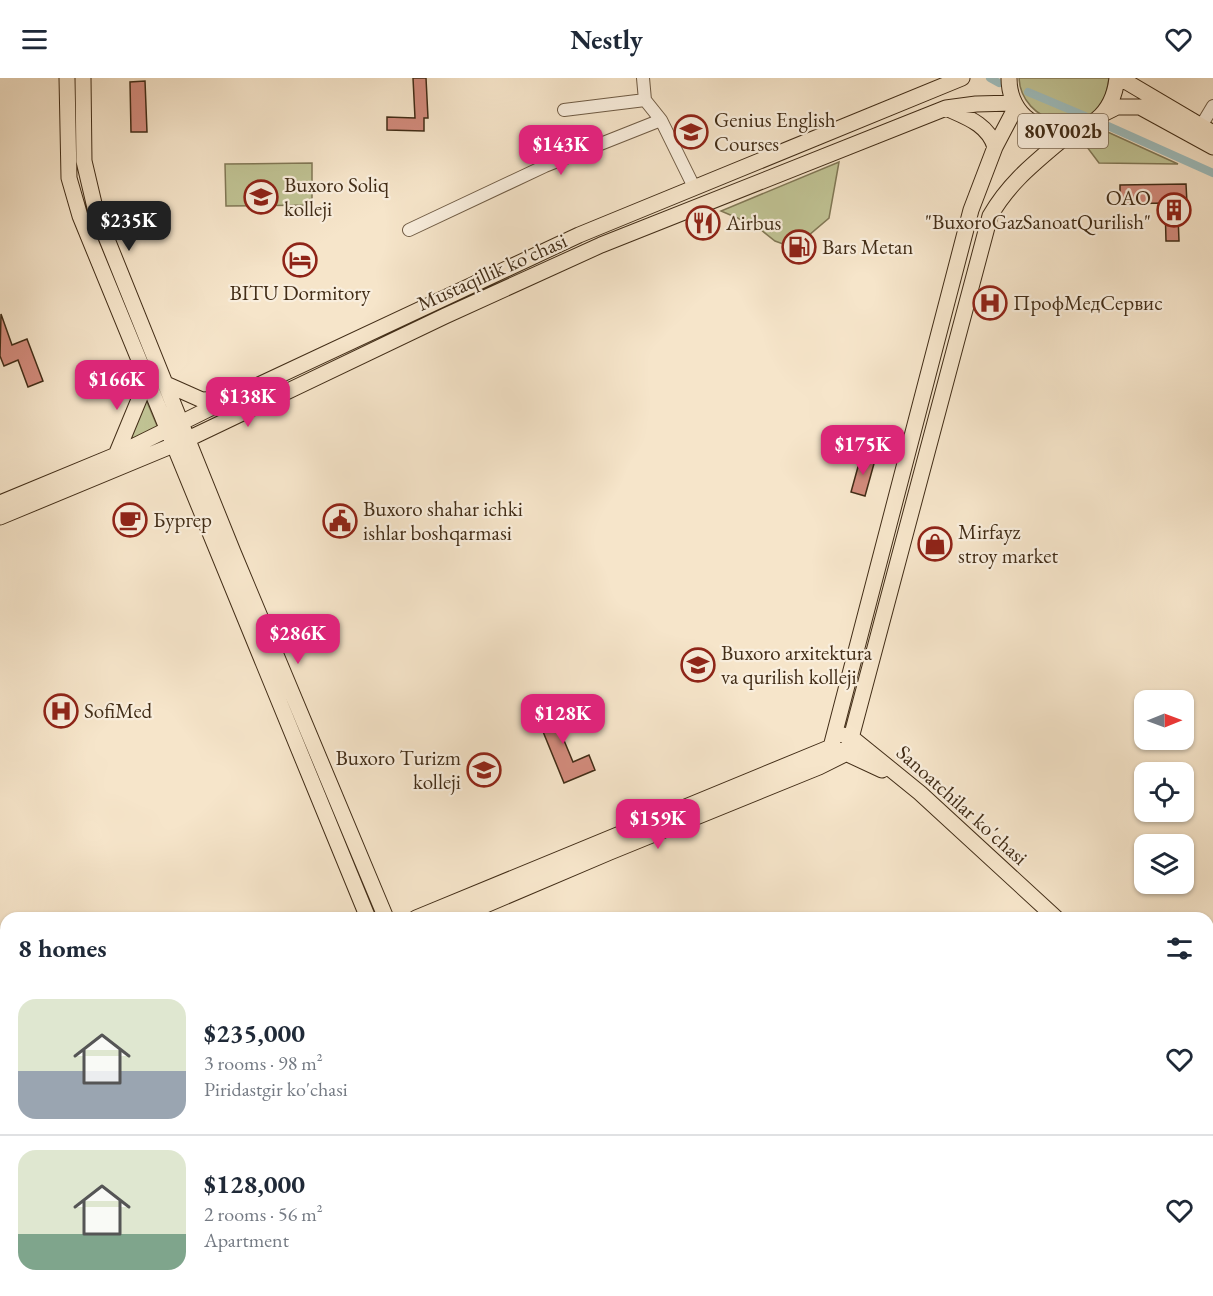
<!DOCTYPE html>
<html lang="en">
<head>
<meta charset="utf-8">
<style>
  :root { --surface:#fff; --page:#f2f2f3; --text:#1f2937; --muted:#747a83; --line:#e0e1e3; --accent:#db2777 }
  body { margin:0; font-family:"EB Garamond",serif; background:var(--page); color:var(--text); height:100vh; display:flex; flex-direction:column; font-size:22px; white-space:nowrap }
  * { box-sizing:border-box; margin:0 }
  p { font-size:20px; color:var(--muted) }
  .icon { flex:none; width:33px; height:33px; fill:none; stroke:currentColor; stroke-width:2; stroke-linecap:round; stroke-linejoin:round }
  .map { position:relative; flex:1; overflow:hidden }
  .panel { position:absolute; left:0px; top:834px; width:1214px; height:384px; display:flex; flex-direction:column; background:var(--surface); border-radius:18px 18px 0 0; box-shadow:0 2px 4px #0004 }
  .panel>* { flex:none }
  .needle { width:39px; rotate:89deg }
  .tools { position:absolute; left:1134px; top:612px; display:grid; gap:12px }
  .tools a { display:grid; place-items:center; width:60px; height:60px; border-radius:12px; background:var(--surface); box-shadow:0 2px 4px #0004; font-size:30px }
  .price { position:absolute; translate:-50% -51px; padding:0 14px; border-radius:12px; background:var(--accent); color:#fff; font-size:20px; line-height:39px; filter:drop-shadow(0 2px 3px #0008) }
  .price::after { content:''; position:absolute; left:50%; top:36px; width:18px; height:14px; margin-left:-9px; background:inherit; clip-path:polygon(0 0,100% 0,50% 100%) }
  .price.current { background:#222; color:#fff }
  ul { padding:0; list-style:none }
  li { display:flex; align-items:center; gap:18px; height:150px; padding:0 18px }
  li+li { border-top:2px solid var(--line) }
  li span { display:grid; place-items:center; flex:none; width:168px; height:120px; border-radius:18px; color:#555 }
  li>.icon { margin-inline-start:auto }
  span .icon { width:72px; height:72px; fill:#fffc; stroke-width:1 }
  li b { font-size:26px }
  h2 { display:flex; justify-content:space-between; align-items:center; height:72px; padding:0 18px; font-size:26px }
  header { display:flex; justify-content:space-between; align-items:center; height:78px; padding:0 18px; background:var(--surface); font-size:27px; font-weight:700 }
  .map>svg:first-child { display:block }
</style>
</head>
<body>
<header><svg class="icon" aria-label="menu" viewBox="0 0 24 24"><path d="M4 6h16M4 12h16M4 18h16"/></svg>Nestly<svg class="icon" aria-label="heart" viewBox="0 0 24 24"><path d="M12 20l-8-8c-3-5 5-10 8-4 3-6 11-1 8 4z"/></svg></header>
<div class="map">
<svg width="1213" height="1218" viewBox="0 0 1213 1218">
  <rect width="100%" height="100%" fill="#f6e5ca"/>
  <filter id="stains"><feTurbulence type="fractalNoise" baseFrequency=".00333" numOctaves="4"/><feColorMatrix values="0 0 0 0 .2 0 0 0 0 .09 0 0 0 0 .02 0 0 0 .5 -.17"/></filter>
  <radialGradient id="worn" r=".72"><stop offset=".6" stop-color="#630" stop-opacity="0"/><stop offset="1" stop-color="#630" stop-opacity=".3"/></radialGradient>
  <!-- green -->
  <path fill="#c0c394" stroke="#817856" stroke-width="1.5" d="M1019 0H1109C1108 6 1107 13 1105 18 1087 63 1021 45 1019 0Z
    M1101 51 1178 86 1099 85 1087 69V61Z
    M839 84 829 140 809 157 783 166 775 163 756 148 721 133Z
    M312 85V127L226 128 225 86Z
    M145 319 158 350 123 369Z"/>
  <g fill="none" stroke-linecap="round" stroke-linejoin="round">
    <!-- canal -->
    <path stroke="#9ebdbd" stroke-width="8" d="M990 0 999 5
      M1028 14 1085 38
      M1108 48 1213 95"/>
  </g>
  <!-- building -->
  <path fill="#d28b7c" stroke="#422d17" stroke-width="1.5" d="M413 0H426L428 40H424V53L387 52V39L415 40Z
    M145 3 147 54H131L130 4Z
    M1186 106 1187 125H1182V137H1178L1179 163H1166L1165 125 1120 126V107Z
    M1 236 12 267 27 261 43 303 28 309 18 282 4 288 0 278Z
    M861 378 875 382 865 418 851 414Z
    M567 626 574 641 558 648 573 684 589 677 595 692 564 705 537 639Z"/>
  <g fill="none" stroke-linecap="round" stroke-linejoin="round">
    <defs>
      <path id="minor" d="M643 0 645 22 661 42
        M564 32 645 22
        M1201 48 1213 28
        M409 152 545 88 661 42 694 109
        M523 1212 525 1218"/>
      <path id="major" d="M67 0 69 100 80 138C175 372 273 605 368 840
        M83 0 84 83 96 134 233 474 386 840
        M1009 0C1009 66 1109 76 1117 0
        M1120 0 1213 55
        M946 30C966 39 988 46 995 69
        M1103 36 1117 29H1140L1213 69
        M166 306 202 322 222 321
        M116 377 140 319 144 295
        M0 425 116 377 231 320 579 157 962 0
        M0 439 188 361 445 238 601 167 946 30 976 26 1014 25
        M843 657 851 659 920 715 1056 840
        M831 669 971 132 995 69 1016 29
        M839 672 882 692
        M416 840 831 669
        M455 840 610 774 819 689 847 675 990 138C1011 101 1040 81 1072 53
        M1208 989 1213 994
        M0 1013 6 1010
        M0 1032 6 1029"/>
    </defs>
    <!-- minor casing -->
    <use href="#minor" stroke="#6f5b44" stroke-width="14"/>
    <!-- major casing -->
    <use href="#major" stroke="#422d17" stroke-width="17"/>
    <!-- minor -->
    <use href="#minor" stroke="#f9eedd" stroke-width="12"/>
    <!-- major -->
    <use href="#major" stroke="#f6e5ca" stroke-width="15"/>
    <defs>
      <path id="rail" d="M199 1212 200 1218
        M544 1212V1218
        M554 1212V1218
        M308 1218 312 1212
        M566 1218V1212"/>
    </defs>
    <!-- rail casing -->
    <use href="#rail" stroke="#422d17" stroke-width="4.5"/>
    <!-- rail -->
    <use href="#rail" stroke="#f9eedd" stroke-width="2" stroke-dasharray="7" stroke-linecap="butt"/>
  </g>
  <!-- icons -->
  <defs>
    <symbol id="school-ring" viewBox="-11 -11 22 22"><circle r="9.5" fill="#f9eedd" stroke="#8f2418" stroke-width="1.5"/><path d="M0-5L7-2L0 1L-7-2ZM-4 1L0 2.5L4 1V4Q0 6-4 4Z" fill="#8f2418"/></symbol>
    <symbol id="university-ring" viewBox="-11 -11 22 22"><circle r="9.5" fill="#f9eedd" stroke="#8f2418" stroke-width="1.5"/><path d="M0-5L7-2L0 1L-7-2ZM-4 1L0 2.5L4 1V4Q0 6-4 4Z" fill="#8f2418"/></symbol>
    <symbol id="building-ring" viewBox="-11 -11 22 22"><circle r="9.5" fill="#f9eedd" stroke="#8f2418" stroke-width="1.5"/><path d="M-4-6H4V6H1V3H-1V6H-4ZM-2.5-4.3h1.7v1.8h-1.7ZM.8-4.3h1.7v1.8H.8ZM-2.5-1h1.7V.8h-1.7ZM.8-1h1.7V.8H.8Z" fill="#8f2418"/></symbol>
    <symbol id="restaurant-ring" viewBox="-11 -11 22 22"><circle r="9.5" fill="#f9eedd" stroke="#8f2418" stroke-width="1.5"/><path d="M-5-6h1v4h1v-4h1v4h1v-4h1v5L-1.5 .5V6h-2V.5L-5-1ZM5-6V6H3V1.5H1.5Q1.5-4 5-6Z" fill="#8f2418"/></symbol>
    <symbol id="fuel-ring" viewBox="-11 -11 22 22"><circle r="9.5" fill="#f9eedd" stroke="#8f2418" stroke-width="1.5"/><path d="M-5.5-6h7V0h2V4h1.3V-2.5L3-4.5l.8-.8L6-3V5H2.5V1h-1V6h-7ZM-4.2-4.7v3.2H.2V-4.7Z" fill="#8f2418"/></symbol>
    <symbol id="hotel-ring" viewBox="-11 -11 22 22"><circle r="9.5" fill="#f9eedd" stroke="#8f2418" stroke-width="1.5"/><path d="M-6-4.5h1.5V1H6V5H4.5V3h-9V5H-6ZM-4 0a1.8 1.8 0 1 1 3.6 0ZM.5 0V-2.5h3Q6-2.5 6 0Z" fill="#8f2418"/></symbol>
    <symbol id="hospital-ring" viewBox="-11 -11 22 22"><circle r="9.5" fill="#f9eedd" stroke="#8f2418" stroke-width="1.5"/><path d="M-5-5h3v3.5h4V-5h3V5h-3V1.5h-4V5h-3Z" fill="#8f2418"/></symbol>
    <symbol id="cafe-ring" viewBox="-11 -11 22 22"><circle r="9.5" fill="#f9eedd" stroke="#8f2418" stroke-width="1.5"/><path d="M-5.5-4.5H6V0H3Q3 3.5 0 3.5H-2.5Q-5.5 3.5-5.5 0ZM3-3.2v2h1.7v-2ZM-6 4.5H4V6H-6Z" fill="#8f2418"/></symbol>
    <symbol id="civic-ring" viewBox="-11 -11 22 22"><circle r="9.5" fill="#f9eedd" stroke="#8f2418" stroke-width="1.5"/><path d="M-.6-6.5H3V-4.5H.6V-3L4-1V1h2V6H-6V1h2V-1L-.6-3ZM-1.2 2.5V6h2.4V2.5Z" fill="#8f2418"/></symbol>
    <symbol id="shop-ring" viewBox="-11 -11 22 22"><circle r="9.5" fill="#f9eedd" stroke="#8f2418" stroke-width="1.5"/><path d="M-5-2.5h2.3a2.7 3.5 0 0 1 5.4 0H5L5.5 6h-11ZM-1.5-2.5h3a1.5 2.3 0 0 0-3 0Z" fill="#8f2418"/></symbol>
  </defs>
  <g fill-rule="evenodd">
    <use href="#school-ring" x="672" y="35" width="38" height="38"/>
    <use href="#university-ring" x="242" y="100" width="38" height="38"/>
    <use href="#building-ring" x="1155" y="113" width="38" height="38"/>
    <use href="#restaurant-ring" x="684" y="126" width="38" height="38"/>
    <use href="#fuel-ring" x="780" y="150" width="38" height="38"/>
    <use href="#hotel-ring" x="281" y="163" width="38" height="38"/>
    <use href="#hospital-ring" x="971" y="206" width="38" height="38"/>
    <use href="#cafe-ring" x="111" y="423" width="38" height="38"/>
    <use href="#civic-ring" x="321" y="424" width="38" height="38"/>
    <use href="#shop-ring" x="916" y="447" width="38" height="38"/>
    <use href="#university-ring" x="679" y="568" width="38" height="38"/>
    <use href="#hospital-ring" x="42" y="614" width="38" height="38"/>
    <use href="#university-ring" x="465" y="673" width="38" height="38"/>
  </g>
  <g text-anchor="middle" stroke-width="4.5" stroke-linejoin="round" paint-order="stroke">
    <!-- shield labels -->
    <rect fill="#f9eedd" stroke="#796752" stroke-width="1.5" x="1018" y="36" width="90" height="34" rx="4.5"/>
    <g font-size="20" font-weight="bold" fill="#422d17">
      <text x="1063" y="60">80V002b</text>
    </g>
    <!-- poi labels -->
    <g font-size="21" fill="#422d17" stroke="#f9eedd" text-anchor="start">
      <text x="714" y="49">Genius English<tspan x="714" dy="24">Courses</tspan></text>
      <text x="284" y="114">Buxoro Soliq<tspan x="284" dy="24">kolleji</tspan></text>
      <text x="1151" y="127" text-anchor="end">ОАО<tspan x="1151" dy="24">"BuxoroGazSanoatQurilish"</tspan></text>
      <text x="726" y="152">Airbus</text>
      <text x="822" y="176">Bars Metan</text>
      <text x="300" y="222" text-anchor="middle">BITU Dormitory</text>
      <text x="1013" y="232">ПрофМедСервис</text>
      <text x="363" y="438">Buxoro shahar ichki<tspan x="363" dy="24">ishlar boshqarmasi</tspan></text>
      <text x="153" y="449">Бургер</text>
      <text x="958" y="461">Mirfayz<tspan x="958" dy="24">stroy market</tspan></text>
      <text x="721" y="582">Buxoro arxitektura<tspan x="721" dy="24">va qurilish kolleji</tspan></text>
      <text x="84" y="640">SofiMed</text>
      <text x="461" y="687" text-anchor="end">Buxoro Turizm<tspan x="461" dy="24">kolleji</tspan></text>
    </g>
    <!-- street labels -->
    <g font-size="21" fill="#422d17" stroke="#f9eedd">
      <text transform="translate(492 194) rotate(-24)" y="7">Mustaqillik ko'chasi</text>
      <text transform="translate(962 727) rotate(42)" y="7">Sanoatchilar ko'chasi</text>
    </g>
  </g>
  <rect width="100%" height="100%" filter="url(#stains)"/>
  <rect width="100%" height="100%" fill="url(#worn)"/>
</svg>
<div class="tools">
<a><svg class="needle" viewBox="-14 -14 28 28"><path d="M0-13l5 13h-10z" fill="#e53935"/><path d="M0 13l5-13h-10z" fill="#747a83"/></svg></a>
<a><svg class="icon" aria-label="locate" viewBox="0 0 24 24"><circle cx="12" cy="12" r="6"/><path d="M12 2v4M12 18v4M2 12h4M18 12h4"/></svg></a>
<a><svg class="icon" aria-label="layers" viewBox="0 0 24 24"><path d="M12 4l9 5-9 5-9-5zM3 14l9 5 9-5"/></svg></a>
</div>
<b class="price" style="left:561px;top:98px">$143K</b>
<b class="price current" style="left:129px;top:174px">$235K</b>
<b class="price" style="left:117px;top:333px">$166K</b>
<b class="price" style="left:248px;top:350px">$138K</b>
<b class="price" style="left:863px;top:398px">$175K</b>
<b class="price" style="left:298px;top:587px">$286K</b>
<b class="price" style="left:563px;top:667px">$128K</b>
<b class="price" style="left:658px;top:772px">$159K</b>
<section class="panel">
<h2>8 homes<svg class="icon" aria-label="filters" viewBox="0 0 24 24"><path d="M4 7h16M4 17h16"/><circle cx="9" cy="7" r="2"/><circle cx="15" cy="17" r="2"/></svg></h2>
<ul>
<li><span style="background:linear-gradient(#dfe7d0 60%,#9aa5b1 0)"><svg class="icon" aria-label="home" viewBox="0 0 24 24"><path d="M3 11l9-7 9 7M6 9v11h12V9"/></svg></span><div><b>$235,000</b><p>3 rooms · 98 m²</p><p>Piridastgir ko'chasi</p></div><svg class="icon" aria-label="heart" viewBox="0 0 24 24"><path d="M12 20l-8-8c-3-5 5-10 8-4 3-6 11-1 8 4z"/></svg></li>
<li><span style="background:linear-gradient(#dfe7d0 70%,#7fa58c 0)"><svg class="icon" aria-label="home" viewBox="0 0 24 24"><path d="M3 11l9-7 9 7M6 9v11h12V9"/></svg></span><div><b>$128,000</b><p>2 rooms · 56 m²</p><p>Apartment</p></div><svg class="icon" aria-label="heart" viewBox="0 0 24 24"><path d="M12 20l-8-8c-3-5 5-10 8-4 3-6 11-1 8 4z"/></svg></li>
</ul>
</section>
</div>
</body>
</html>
